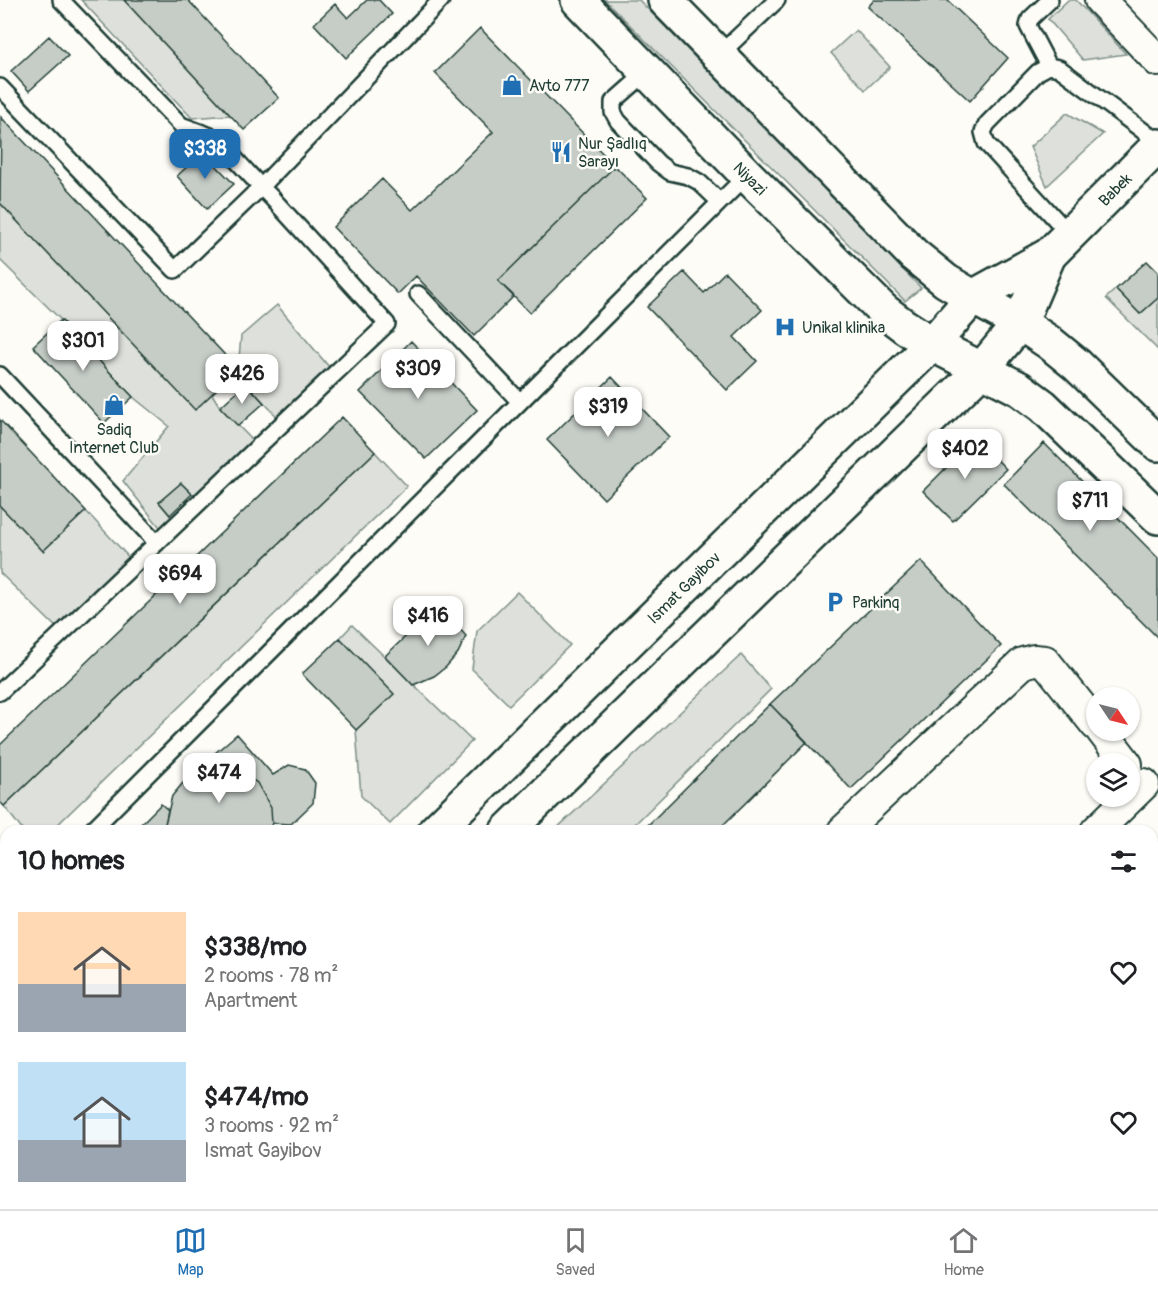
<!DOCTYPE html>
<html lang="en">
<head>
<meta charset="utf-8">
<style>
  :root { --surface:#fff; --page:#f2f2f2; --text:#202124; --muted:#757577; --line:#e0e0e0; --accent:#1f6fb2 }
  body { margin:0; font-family:Pangolin,sans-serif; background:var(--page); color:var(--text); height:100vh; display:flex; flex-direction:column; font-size:22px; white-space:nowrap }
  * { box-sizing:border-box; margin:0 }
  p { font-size:20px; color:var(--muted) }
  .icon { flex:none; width:33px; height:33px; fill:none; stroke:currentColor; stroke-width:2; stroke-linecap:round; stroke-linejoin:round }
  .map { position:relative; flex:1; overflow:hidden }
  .details { position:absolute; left:0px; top:825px; width:1158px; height:384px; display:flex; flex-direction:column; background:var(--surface); border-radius:18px 18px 0 0; box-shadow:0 2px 4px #0004 }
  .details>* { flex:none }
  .needle { width:39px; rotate:125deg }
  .fabs { position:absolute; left:1086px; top:687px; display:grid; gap:12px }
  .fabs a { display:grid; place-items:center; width:54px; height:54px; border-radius:50%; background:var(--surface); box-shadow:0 2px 4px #0004; font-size:30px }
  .price { position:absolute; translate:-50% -51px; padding:0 14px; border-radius:12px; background:#fff; color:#222; font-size:20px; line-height:39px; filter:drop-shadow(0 2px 3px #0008) }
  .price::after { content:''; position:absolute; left:50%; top:36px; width:18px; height:14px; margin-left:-9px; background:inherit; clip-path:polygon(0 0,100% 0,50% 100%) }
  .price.current { background:var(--accent); color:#fff }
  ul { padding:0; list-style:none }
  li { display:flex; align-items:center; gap:18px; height:150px; padding:0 18px }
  li span { display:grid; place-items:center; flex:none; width:168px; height:120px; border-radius:0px; color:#555 }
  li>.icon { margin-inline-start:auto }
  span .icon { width:72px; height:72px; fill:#fffc; stroke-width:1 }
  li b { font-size:26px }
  h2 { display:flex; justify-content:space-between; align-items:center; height:72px; padding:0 18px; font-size:26px }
  .menu { display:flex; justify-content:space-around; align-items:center; height:84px; border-top:2px solid var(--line); background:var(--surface); font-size:16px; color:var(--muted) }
  .menu a { display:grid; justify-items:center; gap:3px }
  .menu .current { color:var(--accent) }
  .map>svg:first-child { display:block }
</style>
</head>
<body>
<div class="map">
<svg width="1158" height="1209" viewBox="0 0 1158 1209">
  <rect width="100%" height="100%" fill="#fdfcf7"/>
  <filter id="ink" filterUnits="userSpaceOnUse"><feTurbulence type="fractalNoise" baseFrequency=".0167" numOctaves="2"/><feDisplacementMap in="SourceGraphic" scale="12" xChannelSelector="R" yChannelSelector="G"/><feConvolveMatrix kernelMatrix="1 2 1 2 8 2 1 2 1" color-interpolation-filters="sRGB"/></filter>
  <g filter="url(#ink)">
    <!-- green -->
    <path fill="#dde0db" stroke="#7e8e88" stroke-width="1.5" d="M81 0H124L230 115 192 118Z
      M605 0H639L921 288 905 301Z
      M1068 0H1076L1126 54 1083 60 1048 19Z
      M856 30 890 67 865 90 831 53Z
      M1067 113 1103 134 1047 186 1030 147Z
      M0 203 195 409 212 394 220 407 258 446 200 502 181 483 159 502 177 524 166 535 123 481 169 426 133 397 61 320 0 260Z
      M1116 289 1140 314 1158 298V350L1106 298Z
      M277 305 335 374 283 423 246 383 238 369 241 336Z
      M375 452 407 486 51 831H23L4 806Z
      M0 506 43 551 86 511 135 564 62 633 0 573Z
      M517 592 570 645 509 705 472 669 477 631Z
      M352 625 472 741 390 824 361 796 356 730 393 694 340 638Z
      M741 655 771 689 628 831H554Z
      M171 1203H250L243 1209H165Z"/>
    <!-- building -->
    <path fill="#c6cdc7" stroke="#1f3d34" stroke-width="1.5" d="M124 0H188L279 98 244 130Z
      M367 0H379L392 14 346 58 314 24 335 4 348 18Z
      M874 0H947L1008 58 970 101 868 7Z
      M480 28 615 166 498 281 514 296 474 336 416 276 398 294 333 227 382 179 412 210 493 132 435 73Z
      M49 36 68 56 29 91 11 71Z
      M1 117 238 369 195 410 0 203Z
      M203 152 234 184 207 209 177 176Z
      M615 166 647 198 530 313 498 281Z
      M1147 261 1158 272V298L1140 314 1116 289Z
      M684 272 704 293 725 272 762 310 734 337 757 361 727 390 647 307Z
      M61 320 133 397 104 423 33 346Z
      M411 341 477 410 426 459 360 392Z
      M612 377 669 437 604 499 547 440Z
      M246 383 264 403 238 426 220 407Z
      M342 417 375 452 4 806 0 802V745Z
      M0 420 86 511 43 551 0 506Z
      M976 438 1006 469 953 521 923 491Z
      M1044 443 1158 558V638L1004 484Z
      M181 483 192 494 170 515 159 502Z
      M921 561 1001 646 851 789 770 704Z
      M439 605 466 636 458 653 446 667 434 676 413 685 385 656Z
      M340 638 394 694 356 730 302 674Z
      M770 704 807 742 717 831H642Z
      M237 734 273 775 289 765 305 769 315 783 313 803 291 824 272 823 271 808 257 783 237 769 213 767 207 760Z
      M213 767 237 769 257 783 271 808 272 823 269 831H167L165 824 172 796 188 777Z
      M161 804 168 810 165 824 167 831H134Z
      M0 1003 6 1010V1050L0 1056Z
      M0 1086 6 1092V1121L0 1127Z
      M263 1203H341L335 1209H257Z"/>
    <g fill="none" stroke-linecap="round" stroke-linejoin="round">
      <defs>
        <path id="service" d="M719 55 777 0
          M1049 66 1028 26 1030 19 1050 0
          M647 72 613 102V112L618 121 658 163 670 172 688 176 699 182 720 202
          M0 87 175 270 261 187 216 138 181 125 61 0
          M1069 234 986 143 983 132 987 124 1038 72 1049 66 1059 68 1158 142
          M418 294 520 402
          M0 375 157 543
          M0 692 387 324 272 198 261 187 441 0
          M91 831 747 175
          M0 871 6 877
          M0 921 6 915"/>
        <path id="minor" d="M1100 0 1158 61
          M1101 730 1127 764
          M843 831 1023 663 1034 660 1045 661 1096 725
          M1096 831 1144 784
          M1152 1049 1158 1043
          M445 1209 451 1203
          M708 1209 714 1203
          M988 1209 995 1203"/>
        <g id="tertiary">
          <path id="s1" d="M435 831 932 344 973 297 1049 255 1158 146"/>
          <path d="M507 831 982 369 1020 323 1049 255"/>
          <path d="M47 1209 54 1203"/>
          <path d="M121 1209 127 1203"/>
        </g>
        <g id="secondary">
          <path id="s2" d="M578 0 747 175 883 310 904 326 932 344 1020 389 1043 406 1158 517"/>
          <path d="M665 0 914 255 946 281 973 297 1020 323 1050 343 1077 365 1158 444"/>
        </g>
      </defs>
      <!-- service casing -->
      <use href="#service" stroke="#1f3d34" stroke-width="20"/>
      <!-- minor casing -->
      <use href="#minor" stroke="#1f3d34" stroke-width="34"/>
      <!-- tertiary casing -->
      <use href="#tertiary" stroke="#1f3d34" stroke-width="38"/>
      <!-- secondary casing -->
      <use href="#secondary" stroke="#1f3d34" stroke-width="38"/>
      <!-- service -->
      <use href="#service" stroke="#fdfcf7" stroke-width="15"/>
      <!-- minor -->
      <use href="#minor" stroke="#fdfcf7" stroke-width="30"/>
      <!-- tertiary -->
      <use href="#tertiary" stroke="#fdfcf7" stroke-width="33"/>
      <!-- secondary -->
      <use href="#secondary" stroke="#fdfcf7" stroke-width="33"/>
    </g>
  </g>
  <!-- icons -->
  <defs>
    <symbol id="shop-bare" viewBox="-9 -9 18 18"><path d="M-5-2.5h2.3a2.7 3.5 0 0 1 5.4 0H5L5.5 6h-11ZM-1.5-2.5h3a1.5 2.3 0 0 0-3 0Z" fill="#1f6fb2" stroke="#fdfcf7" stroke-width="2.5" paint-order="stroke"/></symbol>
    <symbol id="restaurant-bare" viewBox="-9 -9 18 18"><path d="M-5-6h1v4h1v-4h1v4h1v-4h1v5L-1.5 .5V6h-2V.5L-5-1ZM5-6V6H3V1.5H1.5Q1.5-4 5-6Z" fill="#1f6fb2" stroke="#fdfcf7" stroke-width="2.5" paint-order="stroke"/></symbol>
    <symbol id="hospital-bare" viewBox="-9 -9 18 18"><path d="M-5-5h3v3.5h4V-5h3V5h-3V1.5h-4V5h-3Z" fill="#1f6fb2" stroke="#fdfcf7" stroke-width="2.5" paint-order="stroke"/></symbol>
    <symbol id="parking-bare" viewBox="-9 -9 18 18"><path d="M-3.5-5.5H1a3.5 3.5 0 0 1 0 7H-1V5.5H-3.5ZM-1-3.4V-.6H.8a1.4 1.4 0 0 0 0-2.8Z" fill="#1f6fb2" stroke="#fdfcf7" stroke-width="2.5" paint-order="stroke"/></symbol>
  </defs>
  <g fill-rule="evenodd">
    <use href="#shop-bare" x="497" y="70" width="30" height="30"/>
    <use href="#restaurant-bare" x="546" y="137" width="30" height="30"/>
    <use href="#hospital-bare" x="770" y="312" width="30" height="30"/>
    <use href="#shop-bare" x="99" y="390" width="30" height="30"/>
    <use href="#parking-bare" x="820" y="587" width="30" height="30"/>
  </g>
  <g text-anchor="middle" stroke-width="5" stroke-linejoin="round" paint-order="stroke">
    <!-- poi labels -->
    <g font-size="16" fill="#1f3d34" stroke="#fdfcf7" text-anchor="start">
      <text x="529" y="91">Avto 777</text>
      <text x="578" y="149">Nur Şadlıq<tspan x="578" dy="18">Sarayı</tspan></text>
      <text x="802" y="333">Unikal klinika</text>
      <text x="114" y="435" text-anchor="middle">Sadiq<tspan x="114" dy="18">Internet Club</tspan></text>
      <text x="852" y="608">Parkinq</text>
    </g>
    <!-- street labels -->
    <g font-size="16" fill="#1f3d34" stroke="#fdfcf7">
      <text dy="6" stroke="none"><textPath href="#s2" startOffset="248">Niyazi</textPath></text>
      <text dy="6" stroke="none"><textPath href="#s1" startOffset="938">Babek</textPath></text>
      <text dy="6" stroke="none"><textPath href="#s1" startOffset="348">Ismat Gayibov</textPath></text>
    </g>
  </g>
</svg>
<div class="fabs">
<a><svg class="needle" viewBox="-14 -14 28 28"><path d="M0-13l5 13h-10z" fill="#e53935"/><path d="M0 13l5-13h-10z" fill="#757577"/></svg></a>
<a><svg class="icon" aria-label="layers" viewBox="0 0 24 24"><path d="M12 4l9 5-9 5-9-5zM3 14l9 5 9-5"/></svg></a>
</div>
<b class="price current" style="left:205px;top:180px">$338</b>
<b class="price" style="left:83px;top:372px">$301</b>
<b class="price" style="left:418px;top:400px">$309</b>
<b class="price" style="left:242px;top:405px">$426</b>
<b class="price" style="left:608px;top:438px">$319</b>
<b class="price" style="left:965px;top:480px">$402</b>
<b class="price" style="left:1090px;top:532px">$711</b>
<b class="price" style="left:180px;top:605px">$694</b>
<b class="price" style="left:428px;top:647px">$416</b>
<b class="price" style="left:219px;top:804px">$474</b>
<section class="details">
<h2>10 homes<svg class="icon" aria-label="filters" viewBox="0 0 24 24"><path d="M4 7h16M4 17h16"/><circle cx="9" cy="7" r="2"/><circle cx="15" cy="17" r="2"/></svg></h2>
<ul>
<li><span style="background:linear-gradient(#ffd9b3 60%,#9aa5b1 0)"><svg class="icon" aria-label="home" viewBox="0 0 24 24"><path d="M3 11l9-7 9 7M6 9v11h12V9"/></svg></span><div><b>$338/mo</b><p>2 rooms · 78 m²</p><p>Apartment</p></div><svg class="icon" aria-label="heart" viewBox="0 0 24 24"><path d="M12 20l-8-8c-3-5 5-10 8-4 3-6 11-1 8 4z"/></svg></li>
<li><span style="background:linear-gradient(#bfe0f5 65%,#9aa5b1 0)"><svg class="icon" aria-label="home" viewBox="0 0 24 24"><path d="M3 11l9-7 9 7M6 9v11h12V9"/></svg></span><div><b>$474/mo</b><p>3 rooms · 92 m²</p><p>Ismat Gayibov</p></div><svg class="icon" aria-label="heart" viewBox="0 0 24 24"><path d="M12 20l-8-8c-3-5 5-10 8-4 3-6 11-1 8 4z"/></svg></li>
</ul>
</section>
</div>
<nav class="menu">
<a class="current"><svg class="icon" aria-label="map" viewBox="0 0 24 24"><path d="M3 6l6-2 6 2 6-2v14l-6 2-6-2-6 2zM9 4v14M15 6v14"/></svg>Map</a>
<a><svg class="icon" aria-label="saved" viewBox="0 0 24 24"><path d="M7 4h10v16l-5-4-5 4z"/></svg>Saved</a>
<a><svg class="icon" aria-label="home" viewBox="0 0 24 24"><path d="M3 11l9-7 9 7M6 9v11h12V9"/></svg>Home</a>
</nav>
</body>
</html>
